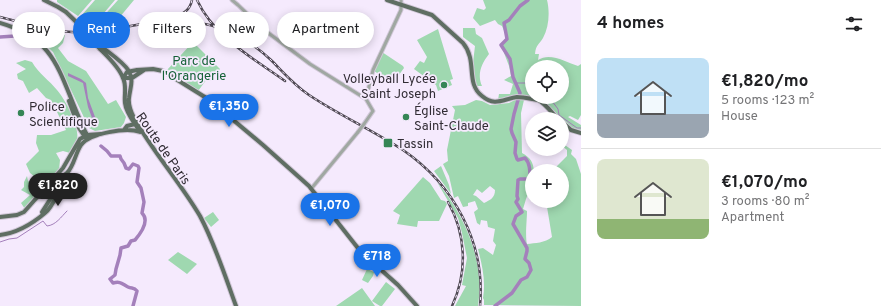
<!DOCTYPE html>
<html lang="en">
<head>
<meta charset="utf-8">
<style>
  :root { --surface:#fff; --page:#f6f6f6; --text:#202124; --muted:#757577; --line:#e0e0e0; --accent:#1a73e8 }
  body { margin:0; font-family:Overpass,sans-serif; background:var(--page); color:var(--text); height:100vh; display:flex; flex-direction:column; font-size:15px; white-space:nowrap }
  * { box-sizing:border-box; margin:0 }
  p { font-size:13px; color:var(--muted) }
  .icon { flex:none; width:22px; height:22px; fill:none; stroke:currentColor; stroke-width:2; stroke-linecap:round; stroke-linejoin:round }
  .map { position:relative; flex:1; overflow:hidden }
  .panel { display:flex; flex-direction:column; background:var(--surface); width:300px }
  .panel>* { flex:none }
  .hud { position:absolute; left:12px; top:12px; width:380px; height:36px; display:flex; gap:8px }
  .tools { position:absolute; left:525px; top:60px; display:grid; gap:8px }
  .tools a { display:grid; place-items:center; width:44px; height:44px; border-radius:50%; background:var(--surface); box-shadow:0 2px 10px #0003; font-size:20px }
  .price { position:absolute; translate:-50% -34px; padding:0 9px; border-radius:14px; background:var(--accent); color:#fff; font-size:13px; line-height:26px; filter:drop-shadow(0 1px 2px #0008) }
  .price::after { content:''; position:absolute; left:50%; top:24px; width:12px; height:9px; margin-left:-6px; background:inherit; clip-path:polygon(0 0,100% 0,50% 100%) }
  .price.current { background:#222; color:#fff }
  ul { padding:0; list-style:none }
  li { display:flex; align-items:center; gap:12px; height:100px; padding:0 16px }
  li+li { border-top:1px solid var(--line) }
  li span { display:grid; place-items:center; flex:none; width:112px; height:80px; border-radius:8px; color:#555 }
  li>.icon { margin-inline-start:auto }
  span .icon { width:48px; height:48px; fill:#fffc; stroke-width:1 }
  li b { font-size:17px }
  h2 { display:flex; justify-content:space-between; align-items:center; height:48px; padding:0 16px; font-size:17px }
  .chip { padding:0 14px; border-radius:18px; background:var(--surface); box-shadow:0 2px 10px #0003; font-size:14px; line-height:36px }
  .chip.current { background:var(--accent); color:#fff }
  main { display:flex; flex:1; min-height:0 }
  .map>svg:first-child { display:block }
</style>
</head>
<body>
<main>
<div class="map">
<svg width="581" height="306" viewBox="0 0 581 306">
  <rect width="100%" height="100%" fill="#f5eafd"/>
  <!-- green -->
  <path fill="#9fd8b0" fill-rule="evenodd" d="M57 0H92L78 16 57 2Z
    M95 0H115L92 27 80 17Z
    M118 0H134L114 24 110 20 105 25 104 22 101 23 99 21Z
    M483 0H547C550 12 549 27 543 38 539 45 536 44 535 54H539L538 60C550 52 566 62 578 66L581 64V115L578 120 570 116 568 117 581 125V131C560 127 553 101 532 97H562V67H532V97L498 100 499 94H510L513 84 504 80 511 76 509 66 501 45 507 38 502 26 498 24 495 20 480 26 473 18 477 8 484 10 486 8Z
    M22 25C36 32 50 42 65 35L63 43 58 48 68 61 86 71 108 104 116 100 126 117 124 123 121 127 95 131 89 128 53 52 35 35 24 29Z
    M463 28H475L476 34 482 38 489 54C481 64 477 75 482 86H474L472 71 475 46 463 37Z
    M438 29 453 79 450 80 452 85 438 91 436 85 414 69 420 61 424 63 427 57 417 40Z
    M193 42 220 69 210 81 207 79 198 91 167 70Z
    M382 52 403 66 404 68 393 83 374 71Z
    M25 60 32 62C39 74 49 80 57 90 65 99 80 127 77 139 75 144 72 149 70 153L63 151 56 153 60 160 59 170 25 209 21 203 30 195 21 190 24 187V182L27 176 28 181 36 185 39 180 30 173 26 164 39 151 36 143 37 135H51L66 130 51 100 46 98 37 88 29 93 23 81 18 79 17 74 26 69 16 63Z
    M517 99 524 100 521 113 522 153C531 158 533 162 534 171H532V184L526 199 523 209 527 211C527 220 525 236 527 244 535 243 545 243 552 237L547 207 541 201H562V171H552L567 156V150L562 146V143L572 150 571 154 576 159 581 174V306L484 305V300L483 298C486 281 482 265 478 249L483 248 493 255 496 245 493 241 495 229 488 227 487 221 481 220 480 225 477 223 474 212 478 209 475 201 468 203V206L463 207 458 196 454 198 449 176 443 164 448 161 447 150 455 110 452 106 465 105 476 100 482 101 490 105 509 103ZM490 186 495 190C495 198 490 200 484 203L476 196 473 195 477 189 482 193Z
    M441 166 449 185 451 194 434 171Z
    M423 177 430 183 441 200 445 201 447 204 439 221H418L417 227 397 224 400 215 393 211Z
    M437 182C465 215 485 262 478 306H455L466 286 462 285 467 258 462 233 458 218Z
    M213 212 219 220 211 227 204 218Z
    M178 252 197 264 187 274 168 260Z
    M367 269 374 272 373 276 368 283 362 280Z
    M386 282 395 289 382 306H380L372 301Z
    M362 288 375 306H336Z"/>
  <!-- water -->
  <path fill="#a480bb" d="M68 73 81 79 86 83 88 98 98 125 95 126 88 107 83 83 68 76Z"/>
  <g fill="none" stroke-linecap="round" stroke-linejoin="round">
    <!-- stream -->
    <path stroke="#a480bb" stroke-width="1" d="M516 83H532
      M549 97 558 109 559 115 577 128H581
      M0 242 9 239 17 238 43 221 47 226C56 225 61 217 67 211"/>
    <!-- river -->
    <path stroke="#a480bb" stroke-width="3.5" d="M0 37 15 36
      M101 146 107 151 111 156H120L121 159 124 163 126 168 129 169 133 164 138 166 139 168 137 182 141 188 144 202 142 213C150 221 141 233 135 240L131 241 128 246 121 248 120 255 116 269 115 275 110 279 113 283C121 281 122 284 128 287 132 289 134 287 137 291L133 306
      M495 306 512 293 521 280 527 277 531 270 529 263 525 259 527 251V248L513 224 516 216 522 212 516 202 518 199 517 196 518 180 520 179H529L530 178C530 171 530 163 525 158L518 160 517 159 515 153 516 142 512 133 511 129 514 114 520 93 513 77 510 59 501 45 507 39 504 23 509 20 520 6 528 0"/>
    <defs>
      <path id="minor" d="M232 0 238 5 263 29 310 64 366 99 373 111 364 124
        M366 99 373 70 401 10V0
        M311 189 358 132"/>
      <path id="major" d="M44 0 58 7 66 12
        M387 0 432 15 463 43C478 61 465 83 482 96 495 107 503 99 517 97 522 97 532 99 538 100 544 102 553 114 558 119
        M0 23C53 38 58 68 77 113 81 122 84 131 89 138
        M102 47C111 54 123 62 129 71 134 81 130 88 129 98 128 105 131 112 134 118 153 152 180 182 200 216 215 244 225 276 236 306
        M100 49C108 57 119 67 123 78 127 86 124 95 125 103 126 113 134 122 139 130
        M123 78 127 72 137 70 153 69 163 71 208 99 263 145 309 186 361 252 398 285 417 306
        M123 78H132L144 70
        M69 101 79 128 85 137
        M562 122 571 130 581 133
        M124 130 127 126 135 124
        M56 179C59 177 64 176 67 173 74 166 75 154 81 145 90 133 127 127 140 132
        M43 214 42 212 58 187
        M0 217 17 215 24 212 63 168 80 139 87 135 101 134
        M0 235C17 233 32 224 45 213 53 207 62 184 65 175"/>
    </defs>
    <!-- minor casing -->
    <use href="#minor" stroke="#d2c8d9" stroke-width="5"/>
    <!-- major casing -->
    <use href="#major" stroke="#d2c8d9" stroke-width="6"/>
    <!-- minor -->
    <use href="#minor" stroke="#a0a8a2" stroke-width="3"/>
    <!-- major -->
    <use href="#major" stroke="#5f6e63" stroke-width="4"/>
    <defs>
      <path id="rail" d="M197 0C214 37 253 58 285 81
        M0 17C28 24 57 34 86 32 123 31 156 16 194 22 223 26 250 40 271 60 283 72 294 85 309 95 339 115 372 130 403 150 454 185 486 243 480 306
        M173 17C183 15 190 10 192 0
        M448 202C466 234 468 272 452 306"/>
    </defs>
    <!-- rail casing -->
    <use href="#rail" stroke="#504a54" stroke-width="2.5"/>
    <!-- rail -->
    <use href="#rail" stroke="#f5eafd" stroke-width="1" stroke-dasharray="3" stroke-linecap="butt"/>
    <defs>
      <path id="minor-bridge" d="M358 132 364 124"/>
      <path id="major-bridge" d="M66 12 102 47
        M92 40 100 49"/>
    </defs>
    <!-- minor-bridge casing -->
    <use href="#minor-bridge" stroke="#d2c8d9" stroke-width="5" stroke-linecap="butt"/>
    <!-- major-bridge casing -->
    <use href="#major-bridge" stroke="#d2c8d9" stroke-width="6" stroke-linecap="butt"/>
    <!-- minor-bridge -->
    <use href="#minor-bridge" stroke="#a0a8a2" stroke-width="3"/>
    <!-- major-bridge -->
    <use href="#major-bridge" stroke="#5f6e63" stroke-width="4"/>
  </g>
  <!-- markers -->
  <g fill="#358555" stroke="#f5eafd" stroke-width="1.5">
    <circle cx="444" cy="85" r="4"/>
    <circle cx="21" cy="113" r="4"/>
    <circle cx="406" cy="117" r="4"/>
    <rect x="383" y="138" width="10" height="10" rx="2"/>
  </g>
  <g text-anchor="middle" stroke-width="3.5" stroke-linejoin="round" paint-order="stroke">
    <!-- park labels -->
    <g font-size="13" fill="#146137" stroke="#f5eafd">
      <text x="194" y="65">Parc de<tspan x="194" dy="15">l'Orangerie</tspan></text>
    </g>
    <!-- poi labels -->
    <g font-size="13" fill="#312c34" stroke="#f5eafd" text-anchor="start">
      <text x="436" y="83" text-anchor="end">Volleyball Lycée<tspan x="436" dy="15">Saint Joseph</tspan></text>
      <text x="29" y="111">Police<tspan x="29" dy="15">Scientifique</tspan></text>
      <text x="414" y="115">Église<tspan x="414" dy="15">Saint-Claude</tspan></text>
      <text x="397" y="148">Tassin</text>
    </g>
    <!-- street labels -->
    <g font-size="13" fill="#312c34" stroke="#f5eafd">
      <text transform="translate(164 148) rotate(55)" y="5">Route de Paris</text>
    </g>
  </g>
</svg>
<div class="tools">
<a><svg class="icon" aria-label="locate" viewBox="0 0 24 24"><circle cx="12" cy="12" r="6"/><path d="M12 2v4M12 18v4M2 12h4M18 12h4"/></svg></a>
<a><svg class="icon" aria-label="layers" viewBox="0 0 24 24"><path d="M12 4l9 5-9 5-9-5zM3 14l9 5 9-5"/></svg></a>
<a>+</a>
</div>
<b class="price" style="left:229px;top:128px">€1,350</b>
<b class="price current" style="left:58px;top:207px">€1,820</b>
<b class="price" style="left:330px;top:227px">€1,070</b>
<b class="price" style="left:377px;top:278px">€718</b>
<div class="hud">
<a class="chip">Buy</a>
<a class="chip current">Rent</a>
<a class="chip">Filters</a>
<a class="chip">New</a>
<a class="chip">Apartment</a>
</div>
</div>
<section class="panel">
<h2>4 homes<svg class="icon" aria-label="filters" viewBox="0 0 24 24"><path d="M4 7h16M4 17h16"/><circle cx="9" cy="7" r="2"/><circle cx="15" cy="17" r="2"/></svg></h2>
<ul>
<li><span style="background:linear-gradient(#bfe0f5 70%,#9aa5b1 0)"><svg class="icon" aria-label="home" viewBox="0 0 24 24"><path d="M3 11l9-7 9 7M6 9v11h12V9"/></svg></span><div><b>€1,820/mo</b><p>5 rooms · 123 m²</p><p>House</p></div></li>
<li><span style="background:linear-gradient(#dfe7d0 75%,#8fb573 0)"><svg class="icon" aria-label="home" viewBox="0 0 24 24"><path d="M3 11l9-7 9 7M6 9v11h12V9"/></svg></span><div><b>€1,070/mo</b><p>3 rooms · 80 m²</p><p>Apartment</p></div></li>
</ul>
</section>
</main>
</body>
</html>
